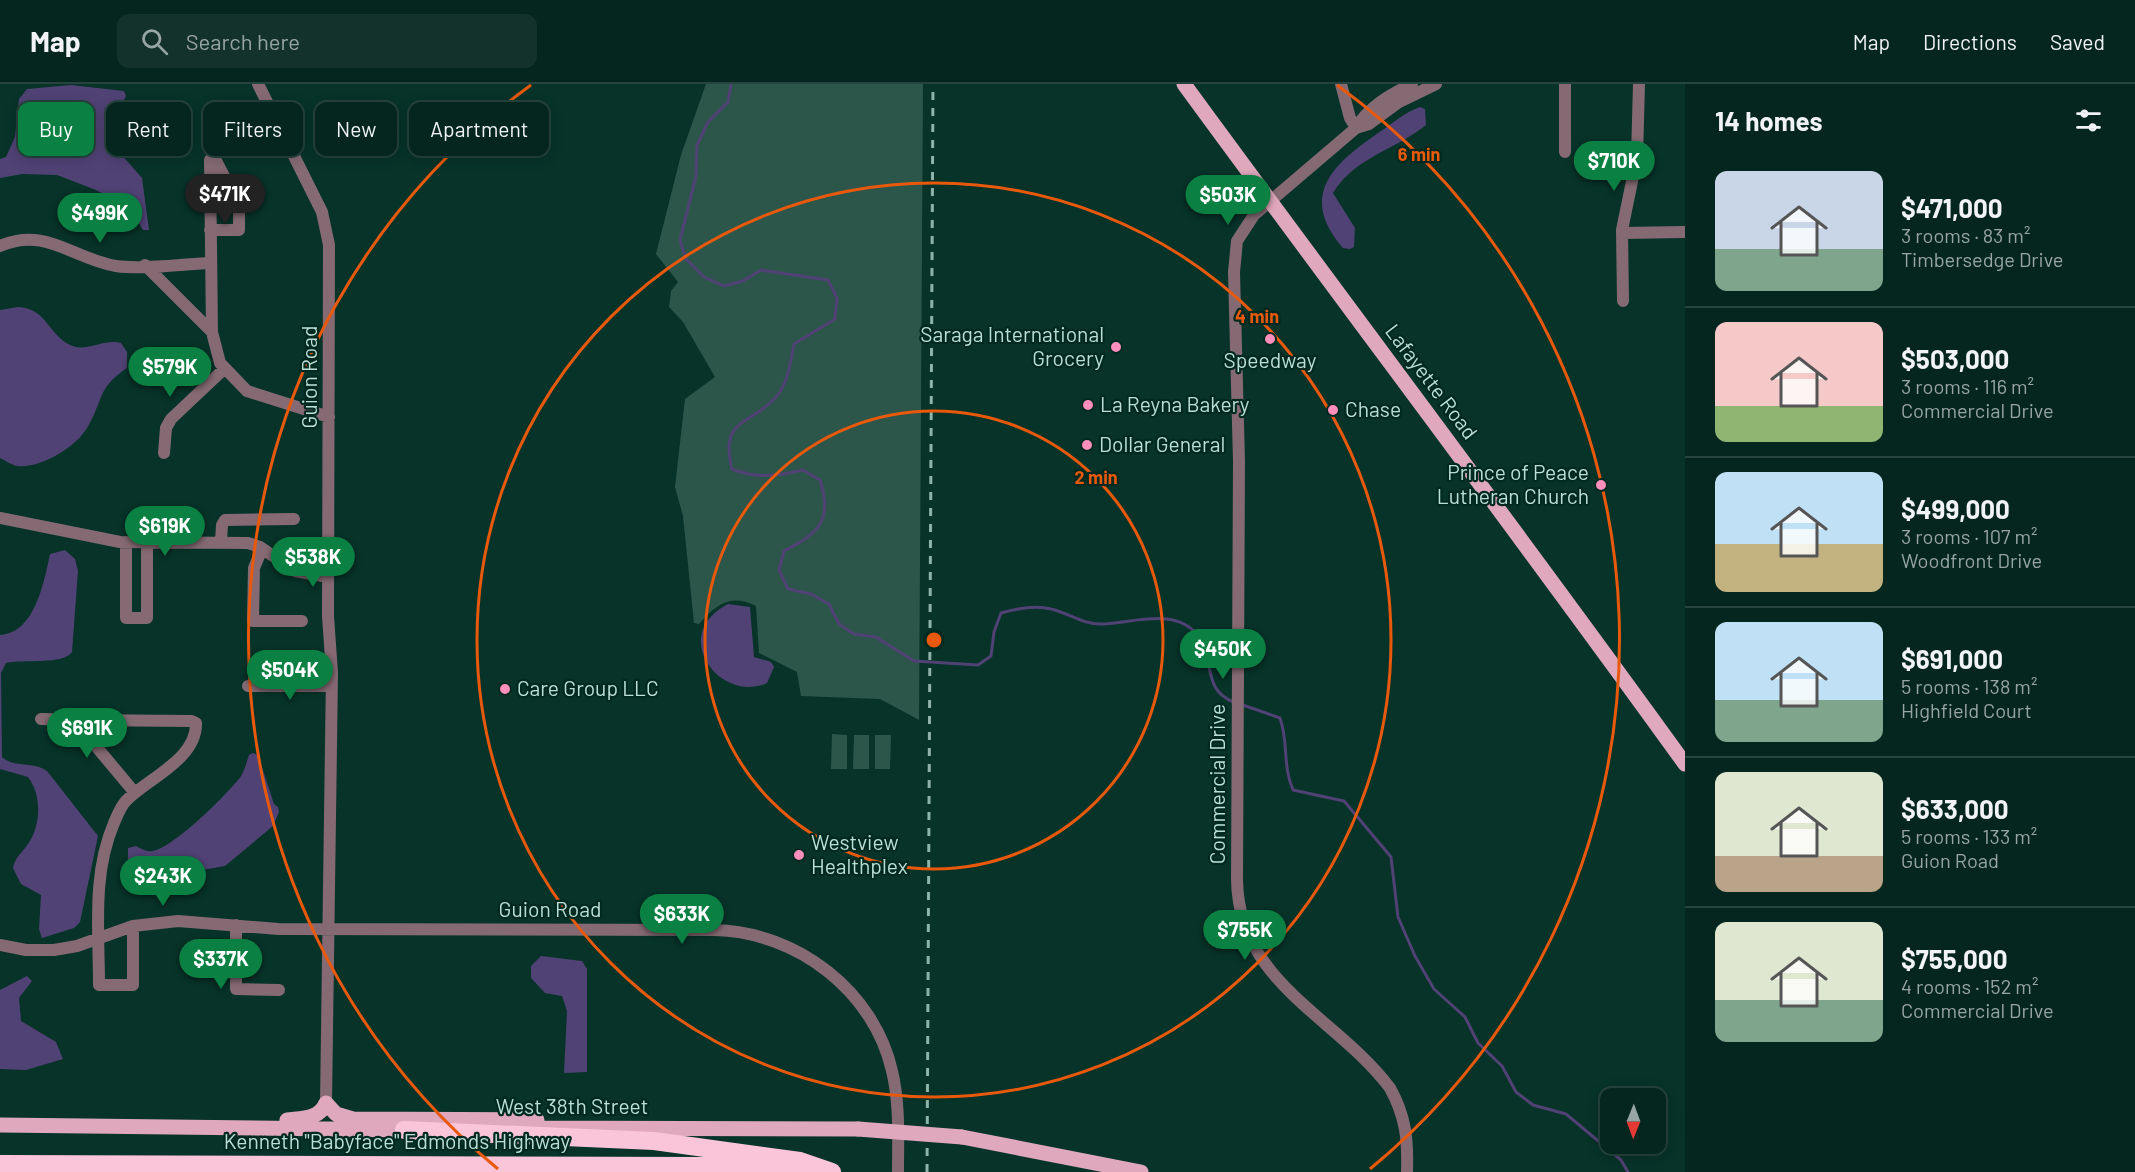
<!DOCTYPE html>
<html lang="en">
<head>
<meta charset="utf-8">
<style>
  :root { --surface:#05261f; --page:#13322c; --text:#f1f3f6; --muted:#97a5a4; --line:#26433d; --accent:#0b8043 }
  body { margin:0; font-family:Barlow,sans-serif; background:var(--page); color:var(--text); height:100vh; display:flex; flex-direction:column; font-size:22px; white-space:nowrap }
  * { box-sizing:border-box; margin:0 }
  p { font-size:20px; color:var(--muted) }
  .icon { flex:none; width:33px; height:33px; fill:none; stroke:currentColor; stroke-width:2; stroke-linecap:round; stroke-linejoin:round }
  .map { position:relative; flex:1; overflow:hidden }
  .details { display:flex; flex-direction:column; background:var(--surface); width:450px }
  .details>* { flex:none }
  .hud { position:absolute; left:18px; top:18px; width:570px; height:54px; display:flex; gap:12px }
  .needle { width:39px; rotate:181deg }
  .fabs { position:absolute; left:1600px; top:1004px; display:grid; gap:12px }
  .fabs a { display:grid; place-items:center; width:66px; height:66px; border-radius:12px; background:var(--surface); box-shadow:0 3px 15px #0003,0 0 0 2px var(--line); font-size:30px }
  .price { position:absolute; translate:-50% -51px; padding:0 14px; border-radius:21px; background:var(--accent); color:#fff; font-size:20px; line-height:39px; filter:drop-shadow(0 2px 3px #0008) }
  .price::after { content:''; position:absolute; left:50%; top:36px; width:18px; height:14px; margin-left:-9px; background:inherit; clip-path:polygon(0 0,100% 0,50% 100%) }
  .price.selected { background:#222; color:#fff }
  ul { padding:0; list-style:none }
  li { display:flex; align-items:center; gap:18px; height:150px; padding:0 30px }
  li+li { border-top:2px solid var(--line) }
  li span { display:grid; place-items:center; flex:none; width:168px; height:120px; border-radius:12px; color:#555 }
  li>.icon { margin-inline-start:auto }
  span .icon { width:72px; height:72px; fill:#fffc; stroke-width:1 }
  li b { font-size:26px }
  h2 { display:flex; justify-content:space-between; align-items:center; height:72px; padding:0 30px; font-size:26px }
  .chip { padding:0 21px; border-radius:12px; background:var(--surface); box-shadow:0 3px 15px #0003,0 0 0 2px var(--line); font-size:21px; line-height:54px }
  .chip.selected { background:var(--accent); color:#fff }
  header { display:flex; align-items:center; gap:36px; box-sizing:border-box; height:84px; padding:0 30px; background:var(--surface); border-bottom:2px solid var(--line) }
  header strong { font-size:28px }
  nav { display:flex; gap:33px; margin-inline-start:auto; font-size:21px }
  .search { width:420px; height:54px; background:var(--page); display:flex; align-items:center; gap:15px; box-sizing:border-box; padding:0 21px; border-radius:12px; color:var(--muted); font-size:22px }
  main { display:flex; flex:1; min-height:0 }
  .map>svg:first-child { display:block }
</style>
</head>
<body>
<header>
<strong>Map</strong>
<div class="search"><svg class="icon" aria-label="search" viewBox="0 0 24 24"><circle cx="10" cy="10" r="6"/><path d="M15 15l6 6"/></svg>Search here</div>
<nav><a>Map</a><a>Directions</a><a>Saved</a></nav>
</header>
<main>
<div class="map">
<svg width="1685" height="1088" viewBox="0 0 1685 1088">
  <rect width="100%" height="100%" fill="#073329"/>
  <!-- green -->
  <path fill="#2d564b" d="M706 0H923L919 636 880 615 801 612 797 588 759 569 756 522C730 509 716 521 699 540L694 539 683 432 675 403 685 315 715 293 683 238 669 223 671 207 678 198 656 170 681 71Z
    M832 650 847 651V685H831Z
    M854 651H869V685H853Z
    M875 651H891L890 685H875Z"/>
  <!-- water -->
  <path fill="#504274" d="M71 1 124 7 126 12 115 34 114 62 142 94 149 146H143L130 124 96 106 57 91 22 90 0 94V75L6 73 15 53 19 15 27 5Z
    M1420 23 1425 25 1426 41C1397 65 1355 73 1333 109L1355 144 1354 163 1350 165 1343 164C1296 110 1336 78 1381 47 1393 39 1405 28 1420 23Z
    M18 223C46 224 48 250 70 261 86 269 104 254 121 259L127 268V284C96 305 104 316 87 344 76 363 40 385 17 382 11 381 5 376 0 374V226Z
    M65 466 75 475 78 487 72 568C64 581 22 575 6 579L1 589 2 673C14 684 33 677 47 687L98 752 80 838 74 844 42 854 39 845 41 811 21 800 13 784C15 773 22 769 28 760 41 742 42 711 28 693L0 685V551C35 549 44 498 50 470Z
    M728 520 750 523 754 573 771 578 774 583 767 599C720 620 668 551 728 520Z
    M253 669 258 671 274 720 278 723 279 728 273 742 225 782 156 794 131 790 128 787V764L136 762C142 765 146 768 153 767 174 763 224 713 238 696 244 690 246 679 249 671Z
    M541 872 582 877 587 885V988L564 989 567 927 562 912 545 909 531 894V882Z
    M27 892 32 897 19 914 21 937 56 958 63 975 26 986 0 985V906Z"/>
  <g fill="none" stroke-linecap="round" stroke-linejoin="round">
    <!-- stream -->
    <path stroke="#504274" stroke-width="3" d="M731 0 728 18 708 38 697 61 696 92 680 156 686 175 704 193 724 202 743 197 761 186 828 196 837 214 835 235 794 260C791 276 788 300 776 313 750 342 719 334 732 385 756 395 777 392 803 386L820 396C833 437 819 449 784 467L779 486 788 505 811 510 829 520 839 540 854 550 876 553 914 577 978 581 991 572 994 548 1001 529C1015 525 1036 521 1051 525 1069 529 1083 541 1103 540 1133 539 1177 522 1199 553 1215 577 1202 606 1234 618
      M1240 620 1280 634C1289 660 1282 680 1293 706L1344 717 1391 773 1398 833 1415 872 1434 905 1465 933 1478 959 1502 982 1516 1008 1533 1021 1566 1030 1621 1076 1628 1088"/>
    <!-- minor -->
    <path stroke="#856a73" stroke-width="12" d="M258 0 322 128 329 161 328 532 332 589 326 1019
      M1341 0 1350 34 1356 44
      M1565 0V68
      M1356 44 1369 40 1399 18 1436 0
      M210 146H239V121L213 71
      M1622 149 1685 148
      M0 162C46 142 73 175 116 182 144 186 181 180 210 179
      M145 181 212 248 220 279 247 307 329 333
      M1623 217 1622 146 1637 73 1639 0
      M212 248 210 76 221 64 277 38
      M164 369 166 344 171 335 224 285
      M0 434 120 458 248 459 260 463 295 487 328 493
      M126 458V534H147V458
      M221 458 222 441 225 436 294 435
      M262 465 254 484 253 537H302
      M248 602H332
      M41 635 74 636 135 709
      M74 636 192 637 196 639C197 676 146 695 125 718 120 724 117 732 114 739 92 790 99 846 99 901H133V842
      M236 841V905L279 906
      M0 861 26 866H54L77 862 133 842 178 837 278 845 715 846C797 848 874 907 892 987 900 1020 898 1054 898 1088
      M1407 1088C1408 1056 1406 1033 1390 1004 1336 932 1238 899 1237 795L1239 377 1234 188 1237 157 1254 131 1356 44C1368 23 1391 10 1412 0"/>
    <!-- major -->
    <path stroke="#dfa8bc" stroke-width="15" d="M1184 0C1350 227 1520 451 1685 680
      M287 1036C302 1034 320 1035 326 1019L336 1030 353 1035 537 1036
      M0 1041 415 1046
      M526 1044 858 1045
      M962 1053 1141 1088"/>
    <!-- highway -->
    <path stroke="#fbc5d9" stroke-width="18" d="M404 1046 654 1057 800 1077 832 1088
      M0 1080 708 1082 795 1088"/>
    <!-- rail -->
    <path stroke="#8eb4aa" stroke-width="3" stroke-dasharray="8 8" stroke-linecap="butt" d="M927 1088 933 0"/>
    <!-- major-bridge -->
    <path stroke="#dfa8bc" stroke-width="15" d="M858 1045 962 1053"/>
  </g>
  <!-- distance rings -->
  <g fill="none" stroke="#e8590c" stroke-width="3">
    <circle cx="934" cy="556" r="229"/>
    <circle cx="934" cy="556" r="457"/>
    <path d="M498 1085A686 686 0 0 1 531 1M1337 1A686 686 0 0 1 1370 1085"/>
  </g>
  <!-- markers -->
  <g fill="#fe8ebc" stroke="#002920" stroke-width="2">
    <circle cx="1270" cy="255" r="6"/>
    <circle cx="1116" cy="263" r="6"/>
    <circle cx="1088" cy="321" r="6"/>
    <circle cx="1333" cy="326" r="6"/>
    <circle cx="1087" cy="361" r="6"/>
    <circle cx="1601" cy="401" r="6"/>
    <circle cx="505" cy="605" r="6"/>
    <circle cx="799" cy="771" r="6"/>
  </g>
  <g text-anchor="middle" stroke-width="4.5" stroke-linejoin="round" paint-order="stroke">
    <!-- poi labels -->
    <g font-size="21" fill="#bbdfd4" stroke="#002920" text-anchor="start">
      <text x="1104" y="258" text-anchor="end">Saraga International<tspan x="1104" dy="24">Grocery</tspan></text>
      <text x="1270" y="284" text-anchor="middle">Speedway</text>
      <text x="1100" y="328">La Reyna Bakery</text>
      <text x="1345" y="333">Chase</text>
      <text x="1099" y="368">Dollar General</text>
      <text x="1589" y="396" text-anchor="end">Prince of Peace<tspan x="1589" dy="24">Lutheran Church</tspan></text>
      <text x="517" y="612">Care Group LLC</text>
      <text x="811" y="766">Westview<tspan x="811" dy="24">Healthplex</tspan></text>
    </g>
    <!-- street labels -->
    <g font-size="21" fill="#bbdfd4" stroke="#002920">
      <text transform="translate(310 293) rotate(-90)" y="7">Guion Road</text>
      <text transform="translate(1431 298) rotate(53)" y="7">Lafayette Road</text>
      <text transform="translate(1218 700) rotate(-90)" y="7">Commercial Drive</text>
      <text x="550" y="833">Guion Road</text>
      <text x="572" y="1030">West 38th Street</text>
      <text x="397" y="1065">Kenneth "Babyface" Edmonds Highway</text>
    </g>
  </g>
  <circle cx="934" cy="556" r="9" fill="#e8590c" stroke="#002920" stroke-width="3"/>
  <g font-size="18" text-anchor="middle" font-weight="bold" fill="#e8590c" stroke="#002920" stroke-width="4.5" stroke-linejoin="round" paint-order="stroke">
    <text x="1419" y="77">6 min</text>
    <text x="1257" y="239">4 min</text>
    <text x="1096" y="400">2 min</text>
  </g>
</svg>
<div class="fabs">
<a><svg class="needle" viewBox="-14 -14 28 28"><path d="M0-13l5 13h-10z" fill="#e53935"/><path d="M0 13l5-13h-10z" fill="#97a5a4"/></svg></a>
</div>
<b class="price" style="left:1614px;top:108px">$710K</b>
<b class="price selected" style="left:225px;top:141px">$471K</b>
<b class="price" style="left:1228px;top:142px">$503K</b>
<b class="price" style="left:100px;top:160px">$499K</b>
<b class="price" style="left:170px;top:314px">$579K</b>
<b class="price" style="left:165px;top:473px">$619K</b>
<b class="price" style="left:313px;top:504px">$538K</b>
<b class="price" style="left:1223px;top:596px">$450K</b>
<b class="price" style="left:290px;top:617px">$504K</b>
<b class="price" style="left:87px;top:675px">$691K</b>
<b class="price" style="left:163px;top:823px">$243K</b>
<b class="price" style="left:682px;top:861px">$633K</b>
<b class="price" style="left:1245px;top:877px">$755K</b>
<b class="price" style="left:221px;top:906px">$337K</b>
<div class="hud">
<a class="chip selected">Buy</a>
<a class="chip">Rent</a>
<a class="chip">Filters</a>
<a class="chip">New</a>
<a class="chip">Apartment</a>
</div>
</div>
<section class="details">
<h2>14 homes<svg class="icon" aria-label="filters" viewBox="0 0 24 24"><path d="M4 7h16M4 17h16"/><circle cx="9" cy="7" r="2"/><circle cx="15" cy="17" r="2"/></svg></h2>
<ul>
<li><span style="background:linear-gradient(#c9d6e8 65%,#7fa58c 0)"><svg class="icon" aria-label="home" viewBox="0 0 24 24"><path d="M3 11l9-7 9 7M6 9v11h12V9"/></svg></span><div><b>$471,000</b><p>3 rooms · 83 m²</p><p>Timbersedge Drive</p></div></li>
<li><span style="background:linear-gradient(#f6c9c9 70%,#8fb573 0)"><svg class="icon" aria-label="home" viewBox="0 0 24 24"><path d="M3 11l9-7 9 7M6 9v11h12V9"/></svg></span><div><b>$503,000</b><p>3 rooms · 116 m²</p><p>Commercial Drive</p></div></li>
<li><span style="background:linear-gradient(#bfe0f5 60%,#c2b280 0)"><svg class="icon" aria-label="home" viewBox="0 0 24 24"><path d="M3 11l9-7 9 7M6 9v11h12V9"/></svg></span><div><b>$499,000</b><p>3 rooms · 107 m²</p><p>Woodfront Drive</p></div></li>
<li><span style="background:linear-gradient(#bfe0f5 65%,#7fa58c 0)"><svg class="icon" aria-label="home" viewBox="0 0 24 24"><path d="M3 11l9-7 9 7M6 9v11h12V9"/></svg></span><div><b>$691,000</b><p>5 rooms · 138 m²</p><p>Highfield Court</p></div></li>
<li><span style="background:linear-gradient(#dfe7d0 70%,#b9a48a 0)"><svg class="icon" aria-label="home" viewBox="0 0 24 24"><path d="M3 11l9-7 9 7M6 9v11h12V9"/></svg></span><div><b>$633,000</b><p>5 rooms · 133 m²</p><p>Guion Road</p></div></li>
<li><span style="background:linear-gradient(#dfe7d0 65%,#7fa58c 0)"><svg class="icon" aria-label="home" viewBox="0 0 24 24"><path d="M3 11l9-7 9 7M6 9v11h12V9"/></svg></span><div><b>$755,000</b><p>4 rooms · 152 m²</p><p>Commercial Drive</p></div></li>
</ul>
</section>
</main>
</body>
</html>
